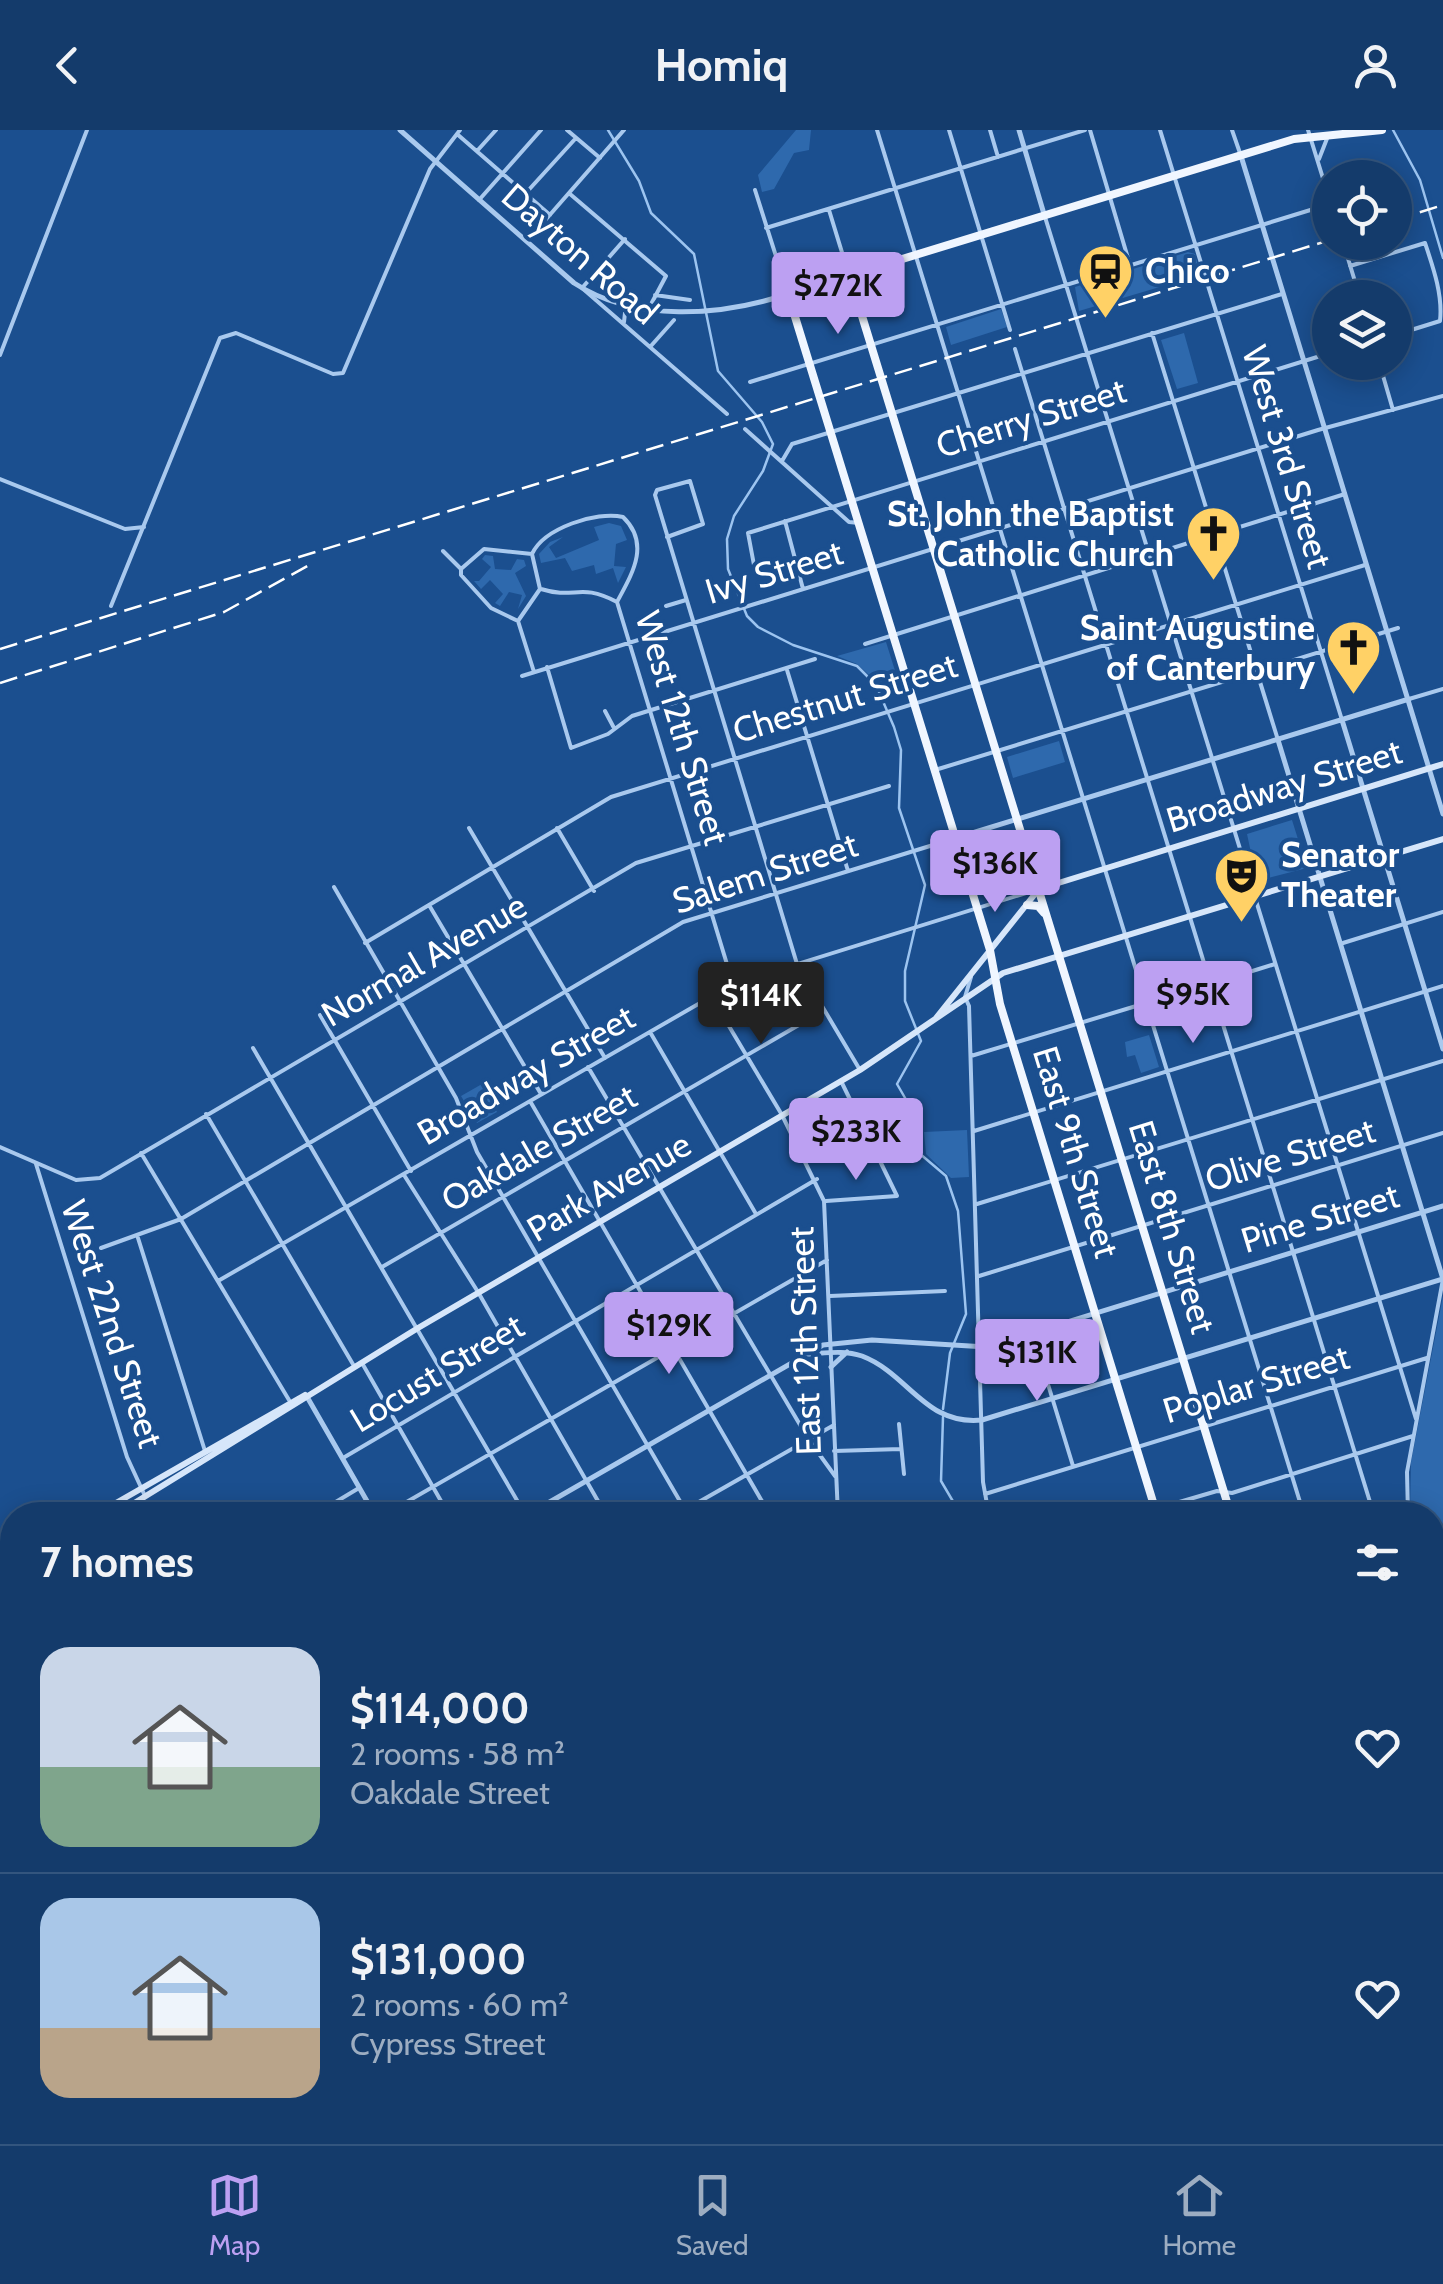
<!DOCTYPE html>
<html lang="en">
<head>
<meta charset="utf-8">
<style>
  :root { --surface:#143b6b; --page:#1d4271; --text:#f1f3f6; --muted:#9dadc1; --line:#33557e; --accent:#bca0f2 }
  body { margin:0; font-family:Cabin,sans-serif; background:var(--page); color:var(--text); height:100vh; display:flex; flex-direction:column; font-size:38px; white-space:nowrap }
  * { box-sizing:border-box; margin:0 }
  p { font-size:32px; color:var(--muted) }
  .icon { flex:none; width:55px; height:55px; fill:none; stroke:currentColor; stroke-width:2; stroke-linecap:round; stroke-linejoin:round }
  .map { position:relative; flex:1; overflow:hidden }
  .sheet { position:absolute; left:0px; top:1372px; width:1445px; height:642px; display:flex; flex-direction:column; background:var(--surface); border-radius:40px 40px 0 0; box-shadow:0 5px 25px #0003,0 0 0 2px var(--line) }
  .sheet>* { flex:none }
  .tools { position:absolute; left:1312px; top:30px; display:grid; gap:20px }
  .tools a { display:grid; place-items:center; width:100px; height:100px; border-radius:50%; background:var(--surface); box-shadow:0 5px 25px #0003,0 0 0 2px var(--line); font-size:50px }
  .price { position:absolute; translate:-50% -85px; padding:0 22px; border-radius:10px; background:var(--accent); color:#111; font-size:32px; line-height:65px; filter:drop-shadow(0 2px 5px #0008) }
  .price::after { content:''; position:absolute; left:50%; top:60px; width:30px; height:22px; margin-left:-15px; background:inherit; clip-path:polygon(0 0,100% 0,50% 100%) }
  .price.on { background:#222; color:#fff }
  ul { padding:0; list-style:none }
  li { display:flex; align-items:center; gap:30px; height:250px; padding:0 40px }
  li+li { border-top:2px solid var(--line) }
  li span { display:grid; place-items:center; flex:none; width:280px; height:200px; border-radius:30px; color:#555 }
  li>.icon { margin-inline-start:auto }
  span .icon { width:120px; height:120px; fill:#fffc; stroke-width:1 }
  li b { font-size:42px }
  h2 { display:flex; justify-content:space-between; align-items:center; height:120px; padding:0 40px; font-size:42px }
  header { display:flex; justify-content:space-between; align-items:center; height:130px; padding:0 40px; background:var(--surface); font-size:45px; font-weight:700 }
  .menu { display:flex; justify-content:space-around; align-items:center; height:140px; border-top:2px solid var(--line); background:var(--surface); font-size:28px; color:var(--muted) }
  .menu a { display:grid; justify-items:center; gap:5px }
  .menu .on { color:var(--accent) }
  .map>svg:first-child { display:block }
</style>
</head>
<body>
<header><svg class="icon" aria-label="back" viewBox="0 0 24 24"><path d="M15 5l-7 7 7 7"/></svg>Homiq<svg class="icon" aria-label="person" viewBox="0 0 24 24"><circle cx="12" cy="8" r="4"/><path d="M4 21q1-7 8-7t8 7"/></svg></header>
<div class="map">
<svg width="1443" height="2014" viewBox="0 0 1443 2014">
  <rect width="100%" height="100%" fill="#1b4f8f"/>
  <!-- green -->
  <path fill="#2e69ad" d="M796 0H811L809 20 794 23 774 59 762 62 758 45Z
    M1188 122 1195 124 1200 145 1079 181 1075 157Z
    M1001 179 1007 197 951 215 946 197Z
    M1184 203 1198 253 1177 259 1161 210Z
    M609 393 621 396 627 410 616 414 614 436 626 437 618 453 613 438 596 444 594 435 572 441 565 428 541 433 539 424 550 412 563 407 549 417 556 428 599 410 594 397Z
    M485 425 493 426 495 439 511 440 517 429 524 430 526 436 515 443 526 466 518 479 522 465 509 462 500 476 495 473 503 464 490 450 481 459 474 451H479L491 437 482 429Z
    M886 512 897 547 879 554 857 534 837 526Z
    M1059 611 1065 632 1013 648 1007 627Z
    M1292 690 1307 738 1257 751 1247 704Z
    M1149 905 1159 937 1141 943 1135 925 1127 927 1125 912Z
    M482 954 497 982 477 993 461 966Z
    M967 1000 969 1047 951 1048 926 1024 924 1002Z
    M1443 1166V1887L1432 1858V1385L1410 1383 1411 1332Z
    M601 2002H904L942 2014H573Z"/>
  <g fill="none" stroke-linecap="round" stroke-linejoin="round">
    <!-- stream -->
    <path stroke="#9cc4f0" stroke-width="2.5" d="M608 0 639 51 651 83 694 124 718 241 762 292 773 314 763 341 734 386 727 409 728 439 747 486 758 497 793 515 857 536 876 555 894 597 901 620 899 678 925 755 905 841V871L921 911 897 954 912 980 919 1023 946 1046 958 1081 966 1184 950 1223 943 1279
      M1393 0 1420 50 1443 128
      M943 1287 941 1351 961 1385
      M1170 2002 1179 2014"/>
    <!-- minor -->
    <path stroke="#a9c9ee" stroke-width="4" d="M567 0 600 28
      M877 0 1304 1385
      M949 0 1010 200
      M990 0 998 27
      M1090 0 1130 135
      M1160 0 1342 590
      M1232 0 1241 26
      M1308 0 1330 71
      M457 4 550 85
      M477 21 496 0
      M1319 29 1328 6
      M755 60 788 164
      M525 64 576 8
      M570 64 666 146 649 178
      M479 70 541 0
      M829 80 848 142
      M1045 87 1416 1289
      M766 98 1085 0
      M625 109 582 158 727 284
      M527 111 624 0
      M1343 112 1360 168
      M1350 136 1425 113C1433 137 1443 165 1440 191L1395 205
      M655 165 690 170
      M624 192 625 183 635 177
      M1152 203 1278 610
      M650 217 674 190
      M1015 219 1374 1385
      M0 225 87 0
      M1379 232 1393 280
      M750 252 1330 74
      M745 299 849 392 859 393
      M782 331 792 314 1282 164
      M0 349 125 399 144 397
      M785 391 803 459
      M667 407 703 394 690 351 657 360 655 365 797 834 860 940
      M443 421 461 439
      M532 424C544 398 596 381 623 387 651 414 632 444 617 472
      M754 435 748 403 1330 223
      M541 459C576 470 579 452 617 472
      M617 472 733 854
      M111 476 220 208 236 203 333 244 343 243 430 39 460 0
      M666 476 686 470
      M518 491 540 459 532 424 484 419 461 439V445L491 478 518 491 534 542
      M865 514 1345 364
      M547 537 571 618 608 604 632 586 815 529
      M787 540 848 741
      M522 546 1318 300 1443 266
      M1409 569 1443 559
      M605 581 614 598
      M935 640 1398 498
      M469 698 605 928
      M557 698 594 761
      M334 757 456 968 477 1022 688 1385
      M429 775 541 964
      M365 813 611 667 1365 435
      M1343 813 1443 782
      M971 847 965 867 969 876 983 1352 989 1385
      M1201 857 1275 834
      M711 866 782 985 824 1071 838 1385
      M320 885 411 1041
      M650 902 756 1084
      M253 918 525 1384
      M971 926 1156 870
      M588 937 809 1310 835 1346
      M530 971 770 1385
      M206 984 354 1236
      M974 1001 1443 856
      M0 1017 76 1050 100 1048 636 733 889 656
      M141 1023 289 1270
      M36 1034 127 1327 145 1366
      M404 1045 478 1162 606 1385
      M826 1071 897 1066 841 951
      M977 1074 1443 931
      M138 1108 205 1321
      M101 1118 181 1089 683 792 956 708
      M382 1137 823 881
      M979 1146 1443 1003
      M218 1151 733 854 1039 759
      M830 1166 945 1161
      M1032 1202 1073 1336
      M362 1233 449 1385
      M899 1294 904 1344
      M834 1321 901 1319
      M343 1328 817 1049
      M985 1364 1427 1228
      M314 1385 359 1358
      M384 1385 827 1130
      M676 1385 834 1295
      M818 1385 837 1374
      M1135 1385 1217 1361 1232 1363 1413 1306
      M1396 1385 1407 1382
      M1408 1385 1407 1342 1443 1149
      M0 1636 12 1661
      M1432 1870 1443 1901
      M1063 2002 1098 2014
      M1202 2002 1205 2014
      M40 2014 42 2002
      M344 2014 382 2005 421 2014
      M1065 2014 1069 2002
      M1223 2014 1244 2002"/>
    <!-- tertiary -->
    <path stroke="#a9c9ee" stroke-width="5" d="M400 0 574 153C635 193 721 186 788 164
      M1019 0 1044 84
      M1241 26 1443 684
      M1342 590 1443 919
      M1278 610 1443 1149
      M956 708 1409 569
      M808 1224C827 1223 844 1220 862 1226 909 1244 925 1296 982 1290L1443 1149
      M831 1237 847 1222
      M306 1265 375 1385
      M527 1385 823 1215 872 1210 986 1217 1443 1076
      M0 1584 12 1579
      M421 2014 426 2002
      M431 2014 436 2002"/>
    <!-- secondary -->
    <path stroke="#d6e6fa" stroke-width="6" d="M936 888 1039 759 1443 634
      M95 1385 305 1265
      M115 1385 418 1198 860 940 1003 843 1443 709
      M0 1440 12 1433
      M0 1451 12 1444"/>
    <!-- primary -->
    <path stroke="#f0f6ff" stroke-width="8" d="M850 147 1231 1385
      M1027 775 1038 776 1044 783
      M1157 1385 1000 874 990 820 788 164 1294 9 1382 0
      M1409 2014 1421 2008"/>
    <!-- motorway -->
    <path stroke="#fff" stroke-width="9" d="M1432 1929 1443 1926
      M1432 1953 1443 1949
      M1432 1968 1443 1964
      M1258 2014 1277 2002
      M1286 2014 1315 2002
      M1430 2014 1443 1993"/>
    <!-- rail -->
    <path stroke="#fff" stroke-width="2.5" stroke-dasharray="18 8" stroke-linecap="butt" d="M1395 90 1443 75
      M0 519 1330 110
      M0 553 224 482 311 434"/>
    <!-- motorway-bridge -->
    <path stroke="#fff" stroke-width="9" d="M1329 2012 1353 2002"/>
  </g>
  <!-- icons -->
  <defs>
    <symbol id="station-pin" viewBox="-11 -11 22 30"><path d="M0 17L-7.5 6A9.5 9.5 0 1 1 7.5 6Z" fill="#ffd166" stroke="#1b4f8f"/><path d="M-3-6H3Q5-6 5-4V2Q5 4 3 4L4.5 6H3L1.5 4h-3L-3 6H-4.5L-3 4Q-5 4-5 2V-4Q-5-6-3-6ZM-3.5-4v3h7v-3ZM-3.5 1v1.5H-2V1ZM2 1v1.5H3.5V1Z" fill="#111"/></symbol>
    <symbol id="church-pin" viewBox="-11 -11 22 30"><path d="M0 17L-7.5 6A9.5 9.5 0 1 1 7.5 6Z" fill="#ffd166" stroke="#1b4f8f"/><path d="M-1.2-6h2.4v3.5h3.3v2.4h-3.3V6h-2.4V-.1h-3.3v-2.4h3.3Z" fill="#111"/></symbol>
    <symbol id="theatre-pin" viewBox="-11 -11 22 30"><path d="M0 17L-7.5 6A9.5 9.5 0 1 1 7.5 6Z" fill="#ffd166" stroke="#1b4f8f"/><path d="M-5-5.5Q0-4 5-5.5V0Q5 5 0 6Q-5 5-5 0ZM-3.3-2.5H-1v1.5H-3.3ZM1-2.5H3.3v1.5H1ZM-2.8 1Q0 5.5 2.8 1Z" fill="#111"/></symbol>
  </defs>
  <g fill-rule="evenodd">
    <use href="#station-pin" x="1074" y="110" width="63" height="86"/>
    <use href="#church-pin" x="1182" y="372" width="63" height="86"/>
    <use href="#church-pin" x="1322" y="486" width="63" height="86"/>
    <use href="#theatre-pin" x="1210" y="714" width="63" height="86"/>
  </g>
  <g text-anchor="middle" stroke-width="8" stroke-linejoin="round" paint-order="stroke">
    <!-- street labels -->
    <g font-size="35" fill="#fff" stroke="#1b4f8f">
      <text transform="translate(580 124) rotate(41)" y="12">Dayton Road</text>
      <text transform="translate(1031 288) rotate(-17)" y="12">Cherry Street</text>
      <text transform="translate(1287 327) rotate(73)" y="12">West 3rd Street</text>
      <text transform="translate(774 442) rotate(-17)" y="12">Ivy Street</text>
      <text transform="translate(845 568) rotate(-17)" y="12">Chestnut Street</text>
      <text transform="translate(682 598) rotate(73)" y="12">West 12th Street</text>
      <text transform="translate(1284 656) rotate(-17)" y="12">Broadway Street</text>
      <text transform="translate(765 743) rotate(-18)" y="12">Salem Street</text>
      <text transform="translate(424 830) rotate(-30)" y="12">Normal Avenue</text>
      <text transform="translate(526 945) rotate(-30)" y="12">Broadway Street</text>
      <text transform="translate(539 1018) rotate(-30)" y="12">Oakdale Street</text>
      <text transform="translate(1076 1022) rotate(73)" y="12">East 9th Street</text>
      <text transform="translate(1290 1025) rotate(-17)" y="12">Olive Street</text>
      <text transform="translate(609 1057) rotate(-30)" y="12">Park Avenue</text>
      <text transform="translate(1320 1088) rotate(-17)" y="12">Pine Street</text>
      <text transform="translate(1172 1097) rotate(73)" y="12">East 8th Street</text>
      <text transform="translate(112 1194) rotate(72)" y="12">West 22nd Street</text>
      <text transform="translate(805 1211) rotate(-92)" y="12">East 12th Street</text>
      <text transform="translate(437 1243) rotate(-31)" y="12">Locust Street</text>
      <text transform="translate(1256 1254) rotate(-17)" y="12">Poplar Street</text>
    </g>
    <!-- poi labels -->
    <g font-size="35" font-weight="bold" fill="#fff" stroke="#1b4f8f" text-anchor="start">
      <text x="1145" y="153">Chico</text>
      <text x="1174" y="396" text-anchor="end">St. John the Baptist<tspan x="1174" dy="40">Catholic Church</tspan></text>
      <text x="1315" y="510" text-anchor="end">Saint Augustine<tspan x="1315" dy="40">of Canterbury</tspan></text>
      <text x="1281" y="737">Senator<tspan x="1281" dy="40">Theater</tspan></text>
    </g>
  </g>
</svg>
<div class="tools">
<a><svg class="icon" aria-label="locate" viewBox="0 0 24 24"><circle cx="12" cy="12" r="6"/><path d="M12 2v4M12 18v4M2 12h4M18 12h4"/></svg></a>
<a><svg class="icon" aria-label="layers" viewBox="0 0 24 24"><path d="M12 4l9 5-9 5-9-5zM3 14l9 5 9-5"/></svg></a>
</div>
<b class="price" style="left:838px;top:207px">$272K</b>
<b class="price" style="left:995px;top:785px">$136K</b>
<b class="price" style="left:1193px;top:916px">$95K</b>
<b class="price on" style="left:761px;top:917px">$114K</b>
<b class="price" style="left:856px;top:1053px">$233K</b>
<b class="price" style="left:669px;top:1247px">$129K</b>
<b class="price" style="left:1037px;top:1274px">$131K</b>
<section class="sheet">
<h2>7 homes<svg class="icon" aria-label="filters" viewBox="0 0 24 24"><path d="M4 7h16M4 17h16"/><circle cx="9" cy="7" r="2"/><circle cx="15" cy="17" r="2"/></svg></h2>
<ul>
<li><span style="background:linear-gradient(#c9d6e8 60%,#7fa58c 0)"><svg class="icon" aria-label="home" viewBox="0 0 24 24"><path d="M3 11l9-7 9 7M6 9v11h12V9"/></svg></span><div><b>$114,000</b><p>2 rooms · 58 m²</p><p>Oakdale Street</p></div><svg class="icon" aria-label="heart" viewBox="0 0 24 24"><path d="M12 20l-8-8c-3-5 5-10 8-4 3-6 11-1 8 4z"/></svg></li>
<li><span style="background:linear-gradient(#a9c7e8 65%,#b9a48a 0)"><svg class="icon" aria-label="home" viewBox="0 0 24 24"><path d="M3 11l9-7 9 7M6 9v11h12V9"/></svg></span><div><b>$131,000</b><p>2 rooms · 60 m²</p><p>Cypress Street</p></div><svg class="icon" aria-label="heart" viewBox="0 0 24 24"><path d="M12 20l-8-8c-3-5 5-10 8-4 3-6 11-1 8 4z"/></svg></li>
</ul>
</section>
</div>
<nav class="menu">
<a class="on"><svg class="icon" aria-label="map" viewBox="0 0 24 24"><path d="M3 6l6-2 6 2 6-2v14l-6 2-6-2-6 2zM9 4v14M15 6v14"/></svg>Map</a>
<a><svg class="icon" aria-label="saved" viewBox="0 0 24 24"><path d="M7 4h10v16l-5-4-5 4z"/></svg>Saved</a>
<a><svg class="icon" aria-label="home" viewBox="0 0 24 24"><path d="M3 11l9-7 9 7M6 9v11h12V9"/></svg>Home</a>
</nav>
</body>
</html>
